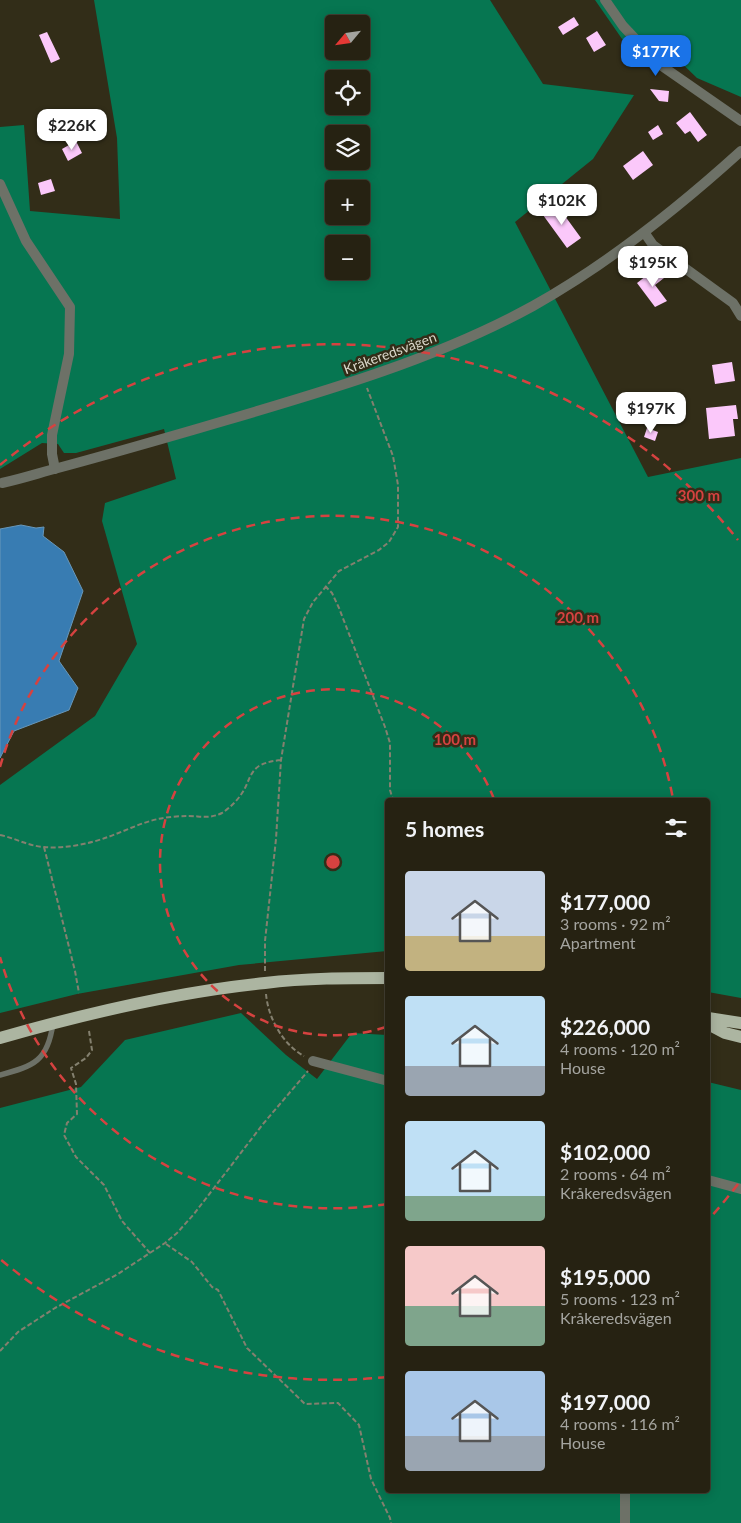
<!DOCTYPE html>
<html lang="en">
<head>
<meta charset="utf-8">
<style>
  :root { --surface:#262212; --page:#322f20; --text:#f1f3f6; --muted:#a4a49f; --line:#423f32; --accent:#1a73e8 }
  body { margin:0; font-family:Lato,sans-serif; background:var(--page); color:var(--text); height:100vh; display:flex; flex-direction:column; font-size:19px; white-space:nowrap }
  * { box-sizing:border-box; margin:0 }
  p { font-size:16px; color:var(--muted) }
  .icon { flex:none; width:28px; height:28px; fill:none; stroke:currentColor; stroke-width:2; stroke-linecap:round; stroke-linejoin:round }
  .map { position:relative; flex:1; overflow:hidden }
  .sheet { position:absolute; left:385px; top:798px; width:325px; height:695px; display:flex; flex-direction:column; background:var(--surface); border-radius:5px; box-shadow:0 2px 12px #0003,0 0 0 1px var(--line) }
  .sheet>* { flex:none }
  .needle { width:32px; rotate:241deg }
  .tools { position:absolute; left:325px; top:15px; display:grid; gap:10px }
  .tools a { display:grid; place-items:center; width:45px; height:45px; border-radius:5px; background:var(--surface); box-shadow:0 2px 12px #0003,0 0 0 1px var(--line); font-size:25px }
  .price { position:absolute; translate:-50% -42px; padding:0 11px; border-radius:10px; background:#fff; color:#222; font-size:16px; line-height:32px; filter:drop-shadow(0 1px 2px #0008) }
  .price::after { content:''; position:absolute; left:50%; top:30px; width:15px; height:11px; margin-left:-8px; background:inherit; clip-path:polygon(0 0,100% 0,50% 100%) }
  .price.on { background:var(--accent); color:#fff }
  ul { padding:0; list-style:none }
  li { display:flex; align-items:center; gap:15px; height:125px; padding:0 20px }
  li span { display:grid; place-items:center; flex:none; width:140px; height:100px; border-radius:5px; color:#555 }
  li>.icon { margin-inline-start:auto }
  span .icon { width:60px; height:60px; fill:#fffc; stroke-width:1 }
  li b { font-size:21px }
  h2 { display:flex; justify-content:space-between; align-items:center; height:60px; padding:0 20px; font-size:21px }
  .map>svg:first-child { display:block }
</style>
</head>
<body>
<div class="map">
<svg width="741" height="1523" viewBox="0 0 741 1523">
  <rect width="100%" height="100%" fill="#322d18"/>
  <!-- forest -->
  <path fill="#067651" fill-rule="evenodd" d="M94 0H490L543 84 634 95 593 159 515 222 648 477 741 458V998L708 992V800H388L387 951 239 965 77 994 0 1013V785L95 716 137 644 102 521 105 503 176 479 164 429 76 453H64L58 444 42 443 0 469V127L24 125 30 211 120 219 117 138ZM334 24H361V51H334ZM334 79H361V106H334ZM334 134H361V161H334ZM334 189H361V216H334ZM334 244H361V271H334Z
    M595 0H741V97L697 78 667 49H629Z
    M241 1013 286 1055 317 1079 352 1033 387 1035 388 1490H708V1082L741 1090V1523H0V1108L81 1087 125 1040Z"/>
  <!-- water -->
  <path fill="#387cb2" stroke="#6897b9" d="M21 525 36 528 44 527 43 536 64 552 83 591 59 661 78 688 69 710 14 731 0 758V529Z"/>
  <!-- building -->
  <path fill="#fbc8fa" d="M574 17 579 25 563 35 558 27Z
    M597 31 606 45 594 52 586 38Z
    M47 32 60 59 51 63 39 35Z
    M650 89 669 91 668 102 659 101Z
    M690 112 707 135 698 142 690 131 685 134 676 123Z
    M658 125 663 134 653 140 648 132Z
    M76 141 82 153 68 161 62 149Z
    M643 151 653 165 633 180 623 166Z
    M51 179 55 191 41 195 38 183Z
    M557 205 581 238 567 248 543 215Z
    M656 268 664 278 655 285 667 301 655 307 637 283Z
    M732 362 735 381 715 384 712 365Z
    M736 405 738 419H733L735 436 709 439 706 408Z
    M647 428 658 432 655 441 644 437Z"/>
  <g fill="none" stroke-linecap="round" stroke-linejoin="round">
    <!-- path -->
    <path stroke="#84806f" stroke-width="2" stroke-dasharray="5 2.5" stroke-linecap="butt" d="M325 586 332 593 339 608 385 727 390 743V790L393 800
      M0 835C15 838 28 846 44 847 64 849 89 844 108 837 125 831 140 823 158 819 167 817 179 816 188 816 201 816 210 819 222 813 231 807 240 798 245 788 249 780 251 771 259 766 266 762 273 761 281 760
      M44 847 75 971 79 993
      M265 971V941L276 839 281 760 304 619 313 602 339 571 379 550 389 542 398 527V485L393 456 367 388
      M266 994C268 1017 282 1044 304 1056
      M89 1031 92 1050 86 1058 71 1068 76 1084 77 1114 67 1123 64 1135 76 1157 104 1185 122 1221 150 1253
      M166 1244 192 1262 212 1287 218 1290 247 1348 305 1404 338 1403 359 1425 371 1479 390 1518 391 1523
      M0 1351 18 1332 55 1308 118 1274 165 1243 177 1233 194 1214 263 1124 308 1071"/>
    <!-- lane -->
    <path stroke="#6d7167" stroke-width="5.5" d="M0 1075C34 1066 48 1061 53 1023"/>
    <!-- street -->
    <path stroke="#6d7167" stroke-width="10" d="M605 0 623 26 659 64 741 121
      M0 184 26 241 70 307 69 354 52 435V454L55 469
      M644 232 653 245 733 303 741 316
      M2 483C21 479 39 473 58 468 103 456 148 443 193 430 308 396 427 364 533 306 608 264 677 209 741 151
      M313 1061 388 1081
      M708 1180 741 1189
      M625 1490V1523"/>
    <!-- primary -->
    <path stroke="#acb5a1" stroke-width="12" d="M708 1018 741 1023
      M708 1024 725 1033 741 1037
      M0 1038C87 1013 175 992 265 983 306 978 347 978 388 978"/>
  </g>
  <!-- distance rings -->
  <g fill="none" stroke="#d64240" stroke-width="2.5" stroke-dasharray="9 6">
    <path d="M386 1027A173 173 0 1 1 494 799"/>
    <path d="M387 1204A346 346 0 0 1 0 957M0 767A346 346 0 0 1 673 799"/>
    <path d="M738 1184A518 518 0 0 1 709 1219M387 1377A518 518 0 0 1 0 1259M0 465A518 518 0 0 1 738 540"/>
  </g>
  <g text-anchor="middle" stroke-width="5" stroke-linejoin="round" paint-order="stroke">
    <!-- street labels -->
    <g font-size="14" fill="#d9d7ca" stroke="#322d18">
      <text transform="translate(390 353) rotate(-20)" y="5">Kråkeredsvägen</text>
    </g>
  </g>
  <circle cx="333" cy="862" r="8" fill="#d64240" stroke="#322d18" stroke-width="2.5"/>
  <g font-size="15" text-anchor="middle" font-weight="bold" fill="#d64240" stroke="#322d18" stroke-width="5" stroke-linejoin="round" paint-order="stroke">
    <text x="699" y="501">300 m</text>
    <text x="578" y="623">200 m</text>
    <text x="455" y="745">100 m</text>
  </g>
</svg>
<div class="tools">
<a><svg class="needle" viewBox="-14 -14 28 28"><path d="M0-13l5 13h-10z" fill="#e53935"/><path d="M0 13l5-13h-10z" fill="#a4a49f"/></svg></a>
<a><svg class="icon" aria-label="locate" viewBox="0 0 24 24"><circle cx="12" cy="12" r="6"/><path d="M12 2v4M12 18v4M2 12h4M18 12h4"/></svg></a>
<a><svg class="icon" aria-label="layers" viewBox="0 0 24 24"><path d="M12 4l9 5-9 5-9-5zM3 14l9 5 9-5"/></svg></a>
<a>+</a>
<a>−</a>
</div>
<b class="price on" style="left:656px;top:77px">$177K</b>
<b class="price" style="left:72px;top:151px">$226K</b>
<b class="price" style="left:562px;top:226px">$102K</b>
<b class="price" style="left:653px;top:288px">$195K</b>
<b class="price" style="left:651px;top:434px">$197K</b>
<section class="sheet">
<h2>5 homes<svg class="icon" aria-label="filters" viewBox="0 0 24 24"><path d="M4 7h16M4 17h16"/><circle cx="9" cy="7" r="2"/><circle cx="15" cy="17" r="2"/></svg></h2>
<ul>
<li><span style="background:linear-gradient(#c9d6e8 65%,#c2b280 0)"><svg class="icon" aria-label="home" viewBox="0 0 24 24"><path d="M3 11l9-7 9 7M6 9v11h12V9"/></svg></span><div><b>$177,000</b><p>3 rooms · 92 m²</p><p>Apartment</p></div></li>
<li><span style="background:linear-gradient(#bfe0f5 70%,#9aa5b1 0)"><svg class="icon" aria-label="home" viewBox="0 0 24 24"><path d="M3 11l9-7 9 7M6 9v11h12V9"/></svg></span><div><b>$226,000</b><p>4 rooms · 120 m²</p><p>House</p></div></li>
<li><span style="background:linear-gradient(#bfe0f5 75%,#7fa58c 0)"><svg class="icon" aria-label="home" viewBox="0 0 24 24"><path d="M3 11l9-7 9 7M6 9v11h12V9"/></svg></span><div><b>$102,000</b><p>2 rooms · 64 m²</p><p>Kråkeredsvägen</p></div></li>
<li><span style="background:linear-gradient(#f6c9c9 60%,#7fa58c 0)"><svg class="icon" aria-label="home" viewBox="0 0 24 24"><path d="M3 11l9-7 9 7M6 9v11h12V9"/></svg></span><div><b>$195,000</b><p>5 rooms · 123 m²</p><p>Kråkeredsvägen</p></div></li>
<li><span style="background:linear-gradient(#a9c7e8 65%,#9aa5b1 0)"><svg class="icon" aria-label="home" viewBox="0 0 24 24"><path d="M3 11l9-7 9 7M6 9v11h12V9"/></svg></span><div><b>$197,000</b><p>4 rooms · 116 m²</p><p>House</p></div></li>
</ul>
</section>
</div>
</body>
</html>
